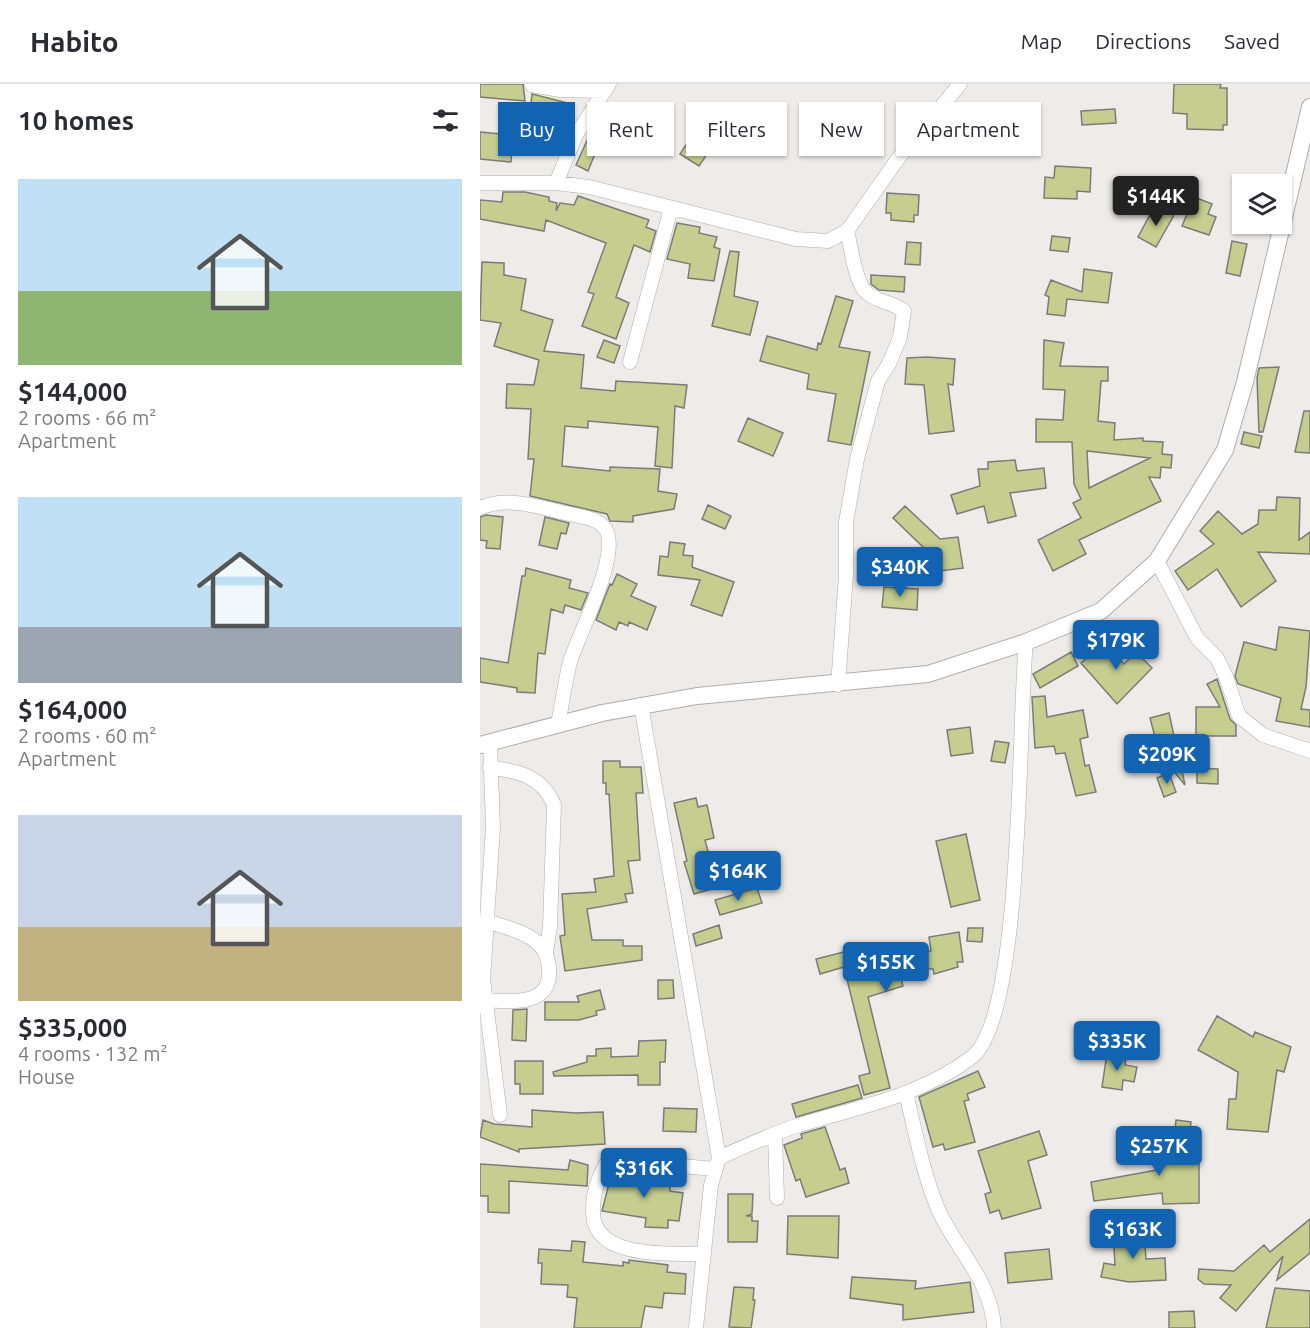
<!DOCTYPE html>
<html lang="en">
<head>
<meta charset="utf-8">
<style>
  :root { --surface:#fff; --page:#f7f7f7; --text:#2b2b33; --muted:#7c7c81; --line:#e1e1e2; --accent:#1263b1 }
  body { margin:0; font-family:Ubuntu,sans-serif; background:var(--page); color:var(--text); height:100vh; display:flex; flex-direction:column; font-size:22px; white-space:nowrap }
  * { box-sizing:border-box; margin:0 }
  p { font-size:20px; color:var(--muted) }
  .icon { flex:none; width:33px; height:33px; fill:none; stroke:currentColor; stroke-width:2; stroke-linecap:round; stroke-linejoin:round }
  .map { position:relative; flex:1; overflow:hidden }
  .side { display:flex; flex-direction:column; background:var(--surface); width:480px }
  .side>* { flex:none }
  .hud { position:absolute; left:18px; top:18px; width:570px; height:54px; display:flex; gap:12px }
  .buttons { position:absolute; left:752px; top:90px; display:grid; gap:12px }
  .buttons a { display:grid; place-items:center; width:60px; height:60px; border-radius:0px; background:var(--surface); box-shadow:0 2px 4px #0004; font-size:30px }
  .price { position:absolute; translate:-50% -51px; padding:0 14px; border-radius:6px; background:var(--accent); color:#fff; font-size:20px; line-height:39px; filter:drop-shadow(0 2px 3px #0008) }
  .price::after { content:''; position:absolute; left:50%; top:36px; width:18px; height:14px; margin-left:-9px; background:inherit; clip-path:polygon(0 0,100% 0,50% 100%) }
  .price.selected { background:#222; color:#fff }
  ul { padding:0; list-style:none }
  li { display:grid; align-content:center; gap:12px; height:318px; padding:0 18px }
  li span { display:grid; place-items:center; height:186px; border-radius:0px; color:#555 }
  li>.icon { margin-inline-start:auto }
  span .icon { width:108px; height:108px; fill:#fffc; stroke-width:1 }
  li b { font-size:26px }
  h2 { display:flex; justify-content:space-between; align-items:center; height:72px; padding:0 18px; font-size:26px }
  .pill { padding:0 21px; border-radius:0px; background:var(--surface); box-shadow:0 2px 4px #0004; font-size:21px; line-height:54px }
  .pill.selected { background:var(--accent); color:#fff }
  header { display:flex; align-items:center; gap:36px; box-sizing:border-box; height:84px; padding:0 30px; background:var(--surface); border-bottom:2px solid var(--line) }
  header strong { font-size:28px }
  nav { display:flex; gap:33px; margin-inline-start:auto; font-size:21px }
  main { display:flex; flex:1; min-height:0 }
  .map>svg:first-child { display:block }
</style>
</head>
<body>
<header>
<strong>Habito</strong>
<nav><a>Map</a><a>Directions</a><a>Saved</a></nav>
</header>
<main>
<section class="side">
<h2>10 homes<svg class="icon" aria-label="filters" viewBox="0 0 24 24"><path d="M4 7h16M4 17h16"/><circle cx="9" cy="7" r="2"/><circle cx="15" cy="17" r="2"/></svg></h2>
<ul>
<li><span style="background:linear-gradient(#bfe0f5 60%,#8fb573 0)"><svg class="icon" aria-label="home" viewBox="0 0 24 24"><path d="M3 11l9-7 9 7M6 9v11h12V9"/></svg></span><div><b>$144,000</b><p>2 rooms · 66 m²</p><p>Apartment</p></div></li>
<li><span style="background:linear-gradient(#bfe0f5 70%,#9aa5b1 0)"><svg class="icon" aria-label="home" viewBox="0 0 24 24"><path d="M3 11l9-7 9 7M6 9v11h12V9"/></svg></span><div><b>$164,000</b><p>2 rooms · 60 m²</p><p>Apartment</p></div></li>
<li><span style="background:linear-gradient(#c9d6e8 60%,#c2b280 0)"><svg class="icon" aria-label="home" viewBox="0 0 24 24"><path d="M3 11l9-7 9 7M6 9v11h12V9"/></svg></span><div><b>$335,000</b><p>4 rooms · 132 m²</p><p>House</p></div></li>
</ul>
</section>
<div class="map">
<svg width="830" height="1244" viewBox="0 0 830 1244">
  <rect width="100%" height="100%" fill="#eeebe8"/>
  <!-- building -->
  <path fill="#c5ce8f" stroke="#7b7c78" stroke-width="1.5" fill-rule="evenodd" d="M0 0H43L45 17 0 13Z
    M694 0H741L740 4H747V41H743V46L707 45V30L693 29Z
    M52 10 88 19 86 35 75 34 74 42 49 39Z
    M635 25 636 39 602 41 601 27Z
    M215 47 234 60 219 82 200 70Z
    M0 48 33 51 31 78 0 75Z
    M110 50 121 55 108 87 96 81Z
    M575 82 611 84 610 108 597 107V115L564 114 565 93 574 94Z
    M23 108H45L69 113V117L77 119 76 127 80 119 94 121 98 112 169 136 166 143 176 147 170 168 154 161 136 213 149 219 136 255 102 242 114 210 108 208 126 159 66 136 64 147 0 135V116L22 118Z
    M407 109 439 111 438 131H434V138L411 136V129H406Z
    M714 113 732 120 728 130 736 133 729 151 702 142Z
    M681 124 694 131 676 163 658 153 672 127 678 130Z
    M197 139 220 143 219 149 237 153 234 163 240 165 234 197 208 194 210 180 187 175Z
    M572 152 590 154 588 168 570 166Z
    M752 157 767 160 760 192 746 189Z
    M427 158 441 159 440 181 425 180Z
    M250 167 259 168 254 212 278 218 270 251 232 242Z
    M2 178 24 179V191L46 195 41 226 73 236 64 267 104 271 101 304 135 307 136 297 207 301 204 324 195 322 192 384 175 382 178 343 108 337V344L85 342 82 382 130 387V383L180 385 178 407 197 410 194 425 153 432V438L130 437 127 430 50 412 54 375H48L51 325 26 324 27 300 54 301 59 276 14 262 21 239 0 236Z
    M604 185 632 189 628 219 587 215 585 232 567 230 569 213 565 211 571 196 602 208Z
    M391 191 425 193 424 208 399 206 391 200Z
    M356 212 373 217 359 263 390 268 371 361 348 357 356 310 327 305 329 290 280 277 287 252 337 266 338 259 341 260Z
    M124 256 140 262 134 279 117 273Z
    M564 256 584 259 580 282 628 283V297H621L618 337 635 339 634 356 663 354V357L683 358 682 370 692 371 691 384 681 383 680 394 669 393 681 417 599 456 606 470 573 487 558 456 601 434 593 419 601 415 594 400 592 358H556V335L583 336 585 306 563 305ZM607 367 670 374 609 404Z
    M447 273 475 275 473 301 468 300 474 347 449 350 444 301 425 300 427 274Z
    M799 283 783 348H779L777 294 779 284Z
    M824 327H830V369L815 368Z
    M268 334 303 349 293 372 258 357Z
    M764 348 782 352 779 364 761 360Z
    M535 376 537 387 564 384 566 404 530 409 536 432 508 439 504 422 477 430 471 411 500 402 498 385H508V378Z
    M797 413 820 414 819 456 830 448V470L778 468 796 497 761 523 737 485 708 506 695 487 734 460 720 447 738 427 762 450 778 440 779 426H796Z
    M228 421 251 432 245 445 222 435Z
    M425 422 460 455 478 453 483 484 459 487 460 489 440 495 432 469 445 465 413 434Z
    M6 431 23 433 20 465 6 464 7 457 0 456V433Z
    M65 433 89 439 86 450 81 449 77 465 59 461Z
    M190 458 205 460 203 471 213 472 212 483 254 498 242 532 211 521 220 496 178 491 180 472 188 473Z
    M46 484 91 496 89 504 108 509 101 526 85 521 83 529 71 525 65 570 58 569 55 609 37 608V604L0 598V574L28 579 42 492H45Z
    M137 490 157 500 151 512 176 523 167 546 149 538 148 542 139 538 136 546 116 536 130 500 132 501Z
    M404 503 438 505 437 526 402 523Z
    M799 543 830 547 826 603 821 625 830 626V643L796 637 801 614 758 600 755 592 764 558 796 566Z
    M624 558 644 580 656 568 672 584 637 620 601 579Z
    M591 568 598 582 560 604 553 590Z
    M737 595 750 635 756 641V652H716V623H740L727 600Z
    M565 612 567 633 603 626 608 653 600 655 605 682 609 681 616 708 596 712 585 669 576 670 574 662 555 664 552 613Z
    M689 629 694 652H685L698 668 705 701 678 668 675 653 670 634Z
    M490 643 493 669 471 672 467 646Z
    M515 657 529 659 525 679 511 677Z
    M123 677H140V683H161L163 709H156L160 776 148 777 153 809 145 810 147 818 107 825 112 856H143V862H162V876L85 887 80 852 85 851 82 810 116 808 114 795 134 792 129 710H126V699H123Z
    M717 684 738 685V700L717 699Z
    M689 689 696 708 684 713 677 694Z
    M216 714 218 723 227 721 234 754 225 756 228 767 225 768 235 804 214 810 204 778 207 777 194 719Z
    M486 750 500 816 471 823 456 757Z
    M277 804 282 819 240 831 235 816Z
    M239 841 242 854 216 862 213 850Z
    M488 844H503L502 858 487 857Z
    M479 848 483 878H477L478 883 454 890 453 885 418 884 423 902 388 913 410 1004 384 1011 379 992 390 989 364 883 340 890 336 875 376 865 381 886 403 882 436 873V867H451L449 853Z
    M178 896H193L194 914 178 915Z
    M120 906 125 925 116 927 117 931 99 936H65V918H99L97 912Z
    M47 925 46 957 32 956 33 926Z
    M737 932 773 953 775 948 811 963 804 988 797 986 788 1048 747 1045 749 1015H756L758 988 718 966Z
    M186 956 185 978H180V1001H158V991L74 992 73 988 107 978V972H116V965L131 964V973L158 972 159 957Z
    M627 969 646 972 645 981 657 983 654 998 643 996 642 1006 622 1003Z
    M35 977H63V1010H40V1000H35Z
    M498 987 505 1003 487 1010 489 1016 484 1017 495 1058 465 1066 463 1060 453 1063 439 1013Z
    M378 1001 382 1014 316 1033 312 1020Z
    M184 1024 217 1025 216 1048 183 1047Z
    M52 1026 96 1029 123 1028 125 1060 39 1065V1068L0 1053 3 1036 14 1040 52 1043Z
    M696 1036 711 1038 707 1076H719V1119L683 1120 682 1109 614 1117 611 1098 682 1085V1076H692Z
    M345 1043 360 1086 365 1084 369 1099 326 1113 320 1095 316 1097 304 1061 322 1054 321 1050Z
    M559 1047 567 1071 548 1077 561 1124 522 1135 519 1126 510 1129 505 1110 511 1108 498 1067Z
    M90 1076 108 1081 107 1102 29 1097V1129L8 1128V1112H0V1080L88 1086Z
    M132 1088 190 1093V1107L203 1109 199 1137 188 1136V1144L165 1143 166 1134 122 1127Z
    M248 1110H273L272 1130 266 1132H272V1137H278L277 1158H248Z
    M308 1132H359L358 1174 307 1170Z
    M830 1135V1169L797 1196 803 1172 756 1227 740 1214 751 1201 724 1200 718 1195 719 1185 754 1187 784 1161 790 1168Z
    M664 1147 666 1175 685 1174 686 1196 649 1198 621 1193 624 1179 635 1181 633 1149Z
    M92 1157 105 1158 103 1178 143 1182V1178L149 1179V1176L188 1181 187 1188 206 1190 205 1210 184 1209 182 1224 165 1222 161 1244H94L97 1214 87 1213 88 1201 61 1200 62 1179H58L59 1165 91 1167Z
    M569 1165 572 1195 528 1199 525 1169Z
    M372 1193 436 1197 435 1205 490 1198 494 1228 423 1236V1221L370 1214Z
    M254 1203 274 1204 273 1216H275L271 1244 249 1243Z
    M795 1204 830 1207V1244H786Z
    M714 1227 715 1244H689V1228Z"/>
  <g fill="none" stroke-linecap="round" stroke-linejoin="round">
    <defs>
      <path id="minor" d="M52 1 80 6 125 7
        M0 99H76L109 103 316 155 348 157 367 147 420 72 480 0
        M76 99 96 51 129 0
        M150 278 191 124
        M0 424C24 413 52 421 77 427 90 431 114 432 124 443 144 465 98 551 90 578 85 598 82 620 78 641
        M677 477 717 554 737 574 746 593 759 632 783 651 830 667
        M358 601 366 491V438L377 375 398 297 409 280 420 253 424 227C413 218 397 218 387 209 375 200 371 162 367 147
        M161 621 239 1074
        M10 658 13 744 3 895 20 1031
        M10 684C38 686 63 693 74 721L70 843 66 868
        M6 837C21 842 41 846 54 856 64 863 68 872 69 884 72 922 33 918 7 916
        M426 1009C435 1047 443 1089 458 1125 476 1166 512 1197 514 1244
        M295 1051 297 1114
        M224 1170C191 1169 114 1176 113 1129 112 1111 117 1096 126 1080L140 1076 234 1085
        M216 1244 231 1101 239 1074C265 1062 292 1050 319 1041 378 1023 441 1012 492 973 544 932 538 633 546 558"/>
      <path id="tertiary" d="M0 661 122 629 217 612 448 590 546 558 621 527 677 477 745 366 765 298 830 23"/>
    </defs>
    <!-- minor casing -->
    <use href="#minor" stroke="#afadaa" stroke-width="15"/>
    <!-- tertiary casing -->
    <use href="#tertiary" stroke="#afadaa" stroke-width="18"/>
    <!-- minor -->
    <use href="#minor" stroke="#fff" stroke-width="14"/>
    <!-- tertiary -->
    <use href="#tertiary" stroke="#fff" stroke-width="16"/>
  </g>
</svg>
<div class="buttons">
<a><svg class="icon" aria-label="layers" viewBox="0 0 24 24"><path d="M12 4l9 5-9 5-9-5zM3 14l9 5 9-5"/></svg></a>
</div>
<b class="price selected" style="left:676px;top:143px">$144K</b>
<b class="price" style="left:420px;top:514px">$340K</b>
<b class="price" style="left:636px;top:587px">$179K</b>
<b class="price" style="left:687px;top:701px">$209K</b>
<b class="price" style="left:258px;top:818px">$164K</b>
<b class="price" style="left:406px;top:909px">$155K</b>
<b class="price" style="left:637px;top:988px">$335K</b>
<b class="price" style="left:679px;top:1093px">$257K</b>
<b class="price" style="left:164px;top:1115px">$316K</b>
<b class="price" style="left:653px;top:1176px">$163K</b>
<div class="hud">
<a class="pill selected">Buy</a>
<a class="pill">Rent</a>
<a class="pill">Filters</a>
<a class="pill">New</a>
<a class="pill">Apartment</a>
</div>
</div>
</main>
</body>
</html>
